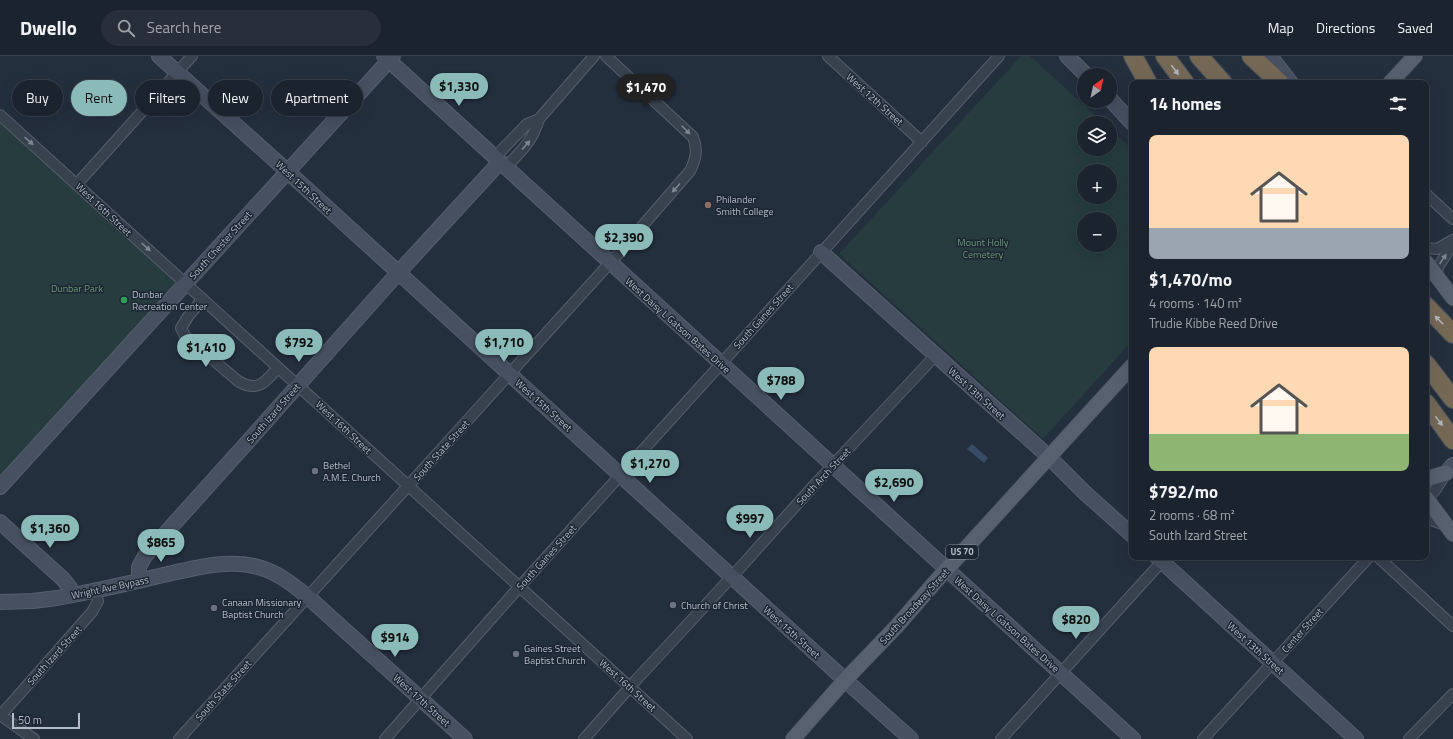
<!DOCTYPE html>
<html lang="en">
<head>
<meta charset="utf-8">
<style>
  :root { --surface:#1b232e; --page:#282f3a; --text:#f1f3f6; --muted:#a0a4aa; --line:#39404a; --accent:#8bbbb9 }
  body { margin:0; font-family:"Titillium Web",sans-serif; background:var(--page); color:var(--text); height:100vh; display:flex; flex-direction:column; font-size:15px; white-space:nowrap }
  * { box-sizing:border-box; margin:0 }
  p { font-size:13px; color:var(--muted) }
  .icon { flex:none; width:22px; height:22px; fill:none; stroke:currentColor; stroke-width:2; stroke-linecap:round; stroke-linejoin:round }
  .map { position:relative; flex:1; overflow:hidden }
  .sheet { position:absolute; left:1129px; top:24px; width:300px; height:480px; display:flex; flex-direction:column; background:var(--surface); border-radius:8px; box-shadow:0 4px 16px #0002,0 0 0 1px var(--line) }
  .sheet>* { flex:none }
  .guide { position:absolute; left:12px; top:24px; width:380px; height:36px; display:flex; gap:8px }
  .needle { width:26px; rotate:33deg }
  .tools { position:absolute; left:1077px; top:12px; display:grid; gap:8px }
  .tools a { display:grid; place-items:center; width:40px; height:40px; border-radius:50%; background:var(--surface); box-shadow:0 4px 16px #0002,0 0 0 1px var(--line); font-size:20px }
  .scale { position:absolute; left:12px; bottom:10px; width:68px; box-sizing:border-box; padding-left:4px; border:2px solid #b4bcc9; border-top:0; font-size:11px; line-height:14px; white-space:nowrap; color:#b4bcc9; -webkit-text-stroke:3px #1d2633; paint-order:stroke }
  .price { position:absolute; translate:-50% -34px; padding:0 9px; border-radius:14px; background:var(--accent); color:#111; font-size:13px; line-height:26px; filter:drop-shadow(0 1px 2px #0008) }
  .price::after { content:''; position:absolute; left:50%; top:24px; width:12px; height:9px; margin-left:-6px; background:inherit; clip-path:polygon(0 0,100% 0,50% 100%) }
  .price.on { background:#222; color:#fff }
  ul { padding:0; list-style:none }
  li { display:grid; align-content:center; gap:8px; height:212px; padding:0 20px }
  li span { display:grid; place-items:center; height:124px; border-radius:8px; color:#555 }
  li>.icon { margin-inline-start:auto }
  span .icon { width:72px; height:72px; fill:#fffc; stroke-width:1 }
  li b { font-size:17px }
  h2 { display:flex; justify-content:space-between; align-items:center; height:48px; padding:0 20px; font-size:17px }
  .chip { padding:0 14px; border-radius:18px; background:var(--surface); box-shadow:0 4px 16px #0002,0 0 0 1px var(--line); font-size:14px; line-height:36px }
  .chip.on { background:var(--accent); color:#111 }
  header { display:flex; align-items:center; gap:24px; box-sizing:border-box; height:56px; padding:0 20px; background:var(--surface); border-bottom:1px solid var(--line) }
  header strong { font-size:19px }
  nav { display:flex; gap:22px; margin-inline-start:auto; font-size:14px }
  .search { width:280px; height:36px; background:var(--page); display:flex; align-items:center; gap:10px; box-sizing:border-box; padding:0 14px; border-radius:22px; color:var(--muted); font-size:15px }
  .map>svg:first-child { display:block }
</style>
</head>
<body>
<header>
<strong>Dwello</strong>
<div class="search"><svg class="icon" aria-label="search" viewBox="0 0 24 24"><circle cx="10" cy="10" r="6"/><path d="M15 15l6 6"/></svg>Search here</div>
<nav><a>Map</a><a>Directions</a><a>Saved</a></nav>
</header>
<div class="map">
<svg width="1453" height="683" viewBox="0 0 1453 683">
  <rect width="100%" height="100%" fill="#242f3e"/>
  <!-- green -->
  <path fill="#263c3f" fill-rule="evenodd" d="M1021 0H1030L1104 67H1084V93H1110V73L1132 93V285L1043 383 839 198ZM1084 115H1110V141H1084ZM1084 163H1110V189H1084Z
    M0 59 186 227 0 432Z"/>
  <!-- water -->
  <path fill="#394c67" d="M972 388 988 402 984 407 967 393Z"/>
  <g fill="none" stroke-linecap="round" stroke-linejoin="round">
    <defs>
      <path id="street" d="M828 0 922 86
        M0 59 687 683
        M495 101 527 68 539 63
        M506 111C521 95 533 85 539 63L594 0
        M77 128 192 0
        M1426 138 1453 163
        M1426 192 1437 193 1453 184
        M1439 223 1437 214 1438 211 1447 197 1453 184
        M203 243 189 259 181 272 185 280 238 325C258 337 265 326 278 312
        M1426 445 1436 433 1446 417
        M1426 462 1445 469
        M1378 501 1453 570
        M0 659 34 683
        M0 660 92 556 98 545 95 534
        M179 683 618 198 690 115C696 103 698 93 693 81L606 0
        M385 683 513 538 999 0
        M584 683 637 623 739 513 816 427 935 300
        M1001 683 1166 501
        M1203 683 1369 501
        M1409 683 1453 638"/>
      <path id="secondary" d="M159 0 287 115 845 624 911 683
        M384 0 1133 683
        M1067 0 1086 19
        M1270 0 1291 27
        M1110 43 1132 67
        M821 196 1049 401 1084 436 1132 479
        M1446 417 1453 409
        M0 431 393 0
        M0 466 63 523 70 532 73 539
        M1157 501 1356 683
        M139 525V511L145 500 252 381 398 217 500 106
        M0 546 33 545 57 542C90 536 122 529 155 521 188 514 224 502 258 511 277 516 292 528 307 540L465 683"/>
      <path id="primary" d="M1390 27 1415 0
        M1426 206 1453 242
        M1426 423 1446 417
        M1426 442 1453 478
        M793 683 845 624 897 570 936 525 1132 310"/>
      <path id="highway" d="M1133 0 1148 27
        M1165 0 1185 27
        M1199 0 1223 27
        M1251 0 1280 27
        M1426 250 1453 278
        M1426 308 1453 343
        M1426 347 1453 384"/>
    </defs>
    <!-- street casing -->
    <use href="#street" stroke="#565f6c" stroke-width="12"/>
    <!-- secondary casing -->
    <use href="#secondary" stroke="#565f6c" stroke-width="16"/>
    <!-- primary casing -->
    <use href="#primary" stroke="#414a57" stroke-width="16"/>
    <!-- highway casing -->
    <use href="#highway" stroke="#434c59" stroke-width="20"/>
    <!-- street -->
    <use href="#street" stroke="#38414e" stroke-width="10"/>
    <!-- secondary -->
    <use href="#secondary" stroke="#465061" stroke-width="14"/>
    <!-- primary -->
    <use href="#primary" stroke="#56606e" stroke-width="15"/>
    <!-- highway -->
    <use href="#highway" stroke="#746855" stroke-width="18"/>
  </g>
  <!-- one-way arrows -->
  <defs><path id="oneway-solid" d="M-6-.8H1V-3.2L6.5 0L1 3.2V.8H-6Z"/></defs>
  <g fill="#aeb4bd">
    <use href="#oneway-solid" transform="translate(1175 14) rotate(53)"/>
    <use href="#oneway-solid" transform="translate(1439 264) rotate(-135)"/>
    <use href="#oneway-solid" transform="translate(1439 365) rotate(53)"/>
  </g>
  <g fill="#7c8592">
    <use href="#oneway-solid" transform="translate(686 74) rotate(45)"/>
    <use href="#oneway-solid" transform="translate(29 85) rotate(42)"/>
    <use href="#oneway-solid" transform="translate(526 89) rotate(-48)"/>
    <use href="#oneway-solid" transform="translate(676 132) rotate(132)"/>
    <use href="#oneway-solid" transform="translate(146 191) rotate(42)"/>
    <use href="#oneway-solid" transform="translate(1443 203) rotate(-56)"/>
  </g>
  <!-- markers -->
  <circle fill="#8d6e63" stroke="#1d2633" stroke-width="1.5" cx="708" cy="149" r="4"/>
  <circle fill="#2e9e5b" stroke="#1d2633" stroke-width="1.5" cx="124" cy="244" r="4"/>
  <g fill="#6b7280" stroke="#1d2633" stroke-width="1.5">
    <circle cx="315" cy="415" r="4"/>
    <circle cx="673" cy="549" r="4"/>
    <circle cx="214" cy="552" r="4"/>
    <circle cx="516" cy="598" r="4"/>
  </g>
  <g text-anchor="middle" stroke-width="3" stroke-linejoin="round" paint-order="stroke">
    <!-- shield labels -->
    <rect fill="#1d2633" stroke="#878f9c" stroke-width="1" x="946" y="489" width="32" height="14" rx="3"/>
    <g font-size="9" font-weight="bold" fill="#b4bcc9">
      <text x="962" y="499">US 70</text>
    </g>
    <!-- street labels -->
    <g font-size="10" fill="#b4bcc9" stroke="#1d2633">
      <text transform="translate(875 43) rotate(42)" y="4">West 12th Street</text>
      <text transform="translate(304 131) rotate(43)" y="4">West 15th Street</text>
      <text transform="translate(104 153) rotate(43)" y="4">West 16th Street</text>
      <text transform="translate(220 189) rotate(-48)" y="4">South Chester Street</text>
      <text transform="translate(763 260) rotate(-48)" y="4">South Gaines Street</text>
      <text transform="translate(678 269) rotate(42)" y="4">West Daisy L Gatson Bates Drive</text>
      <text transform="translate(977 337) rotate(42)" y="4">West 13th Street</text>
      <text transform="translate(544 349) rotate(42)" y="4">West 15th Street</text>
      <text transform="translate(273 357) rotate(-49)" y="4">South Izard Street</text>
      <text transform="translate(344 371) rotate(43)" y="4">West 16th Street</text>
      <text transform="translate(441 394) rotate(-48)" y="4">South State Street</text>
      <text transform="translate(823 420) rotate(-47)" y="4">South Arch Street</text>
      <text transform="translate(546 501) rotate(-48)" y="4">South Gaines Street</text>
      <text transform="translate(110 531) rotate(-12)" y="4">Wright Ave Bypass</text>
      <text transform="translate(914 550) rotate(-48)" y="4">South Broadway Street</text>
      <text transform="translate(1007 568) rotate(42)" y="4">West Daisy L Gatson Bates Drive</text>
      <text transform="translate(1302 574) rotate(-48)" y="4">Center Street</text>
      <text transform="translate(792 576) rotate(42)" y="4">West 15th Street</text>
      <text transform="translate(1256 592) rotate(42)" y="4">West 13th Street</text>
      <text transform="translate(54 599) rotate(-48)" y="4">South Izard Street</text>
      <text transform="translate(628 629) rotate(42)" y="4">West 16th Street</text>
      <text transform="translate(223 634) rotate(-48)" y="4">South State Street</text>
      <text transform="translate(422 644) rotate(42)" y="4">West 17th Street</text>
    </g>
    <!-- poi labels -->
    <g font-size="10" fill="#b4bcc9" stroke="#1d2633" text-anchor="start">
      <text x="716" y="147">Philander<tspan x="716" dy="12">Smith College</tspan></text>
      <text x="132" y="242">Dunbar<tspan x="132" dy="12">Recreation Center</tspan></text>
      <text x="323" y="413">Bethel<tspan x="323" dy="12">A.M.E. Church</tspan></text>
      <text x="222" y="550">Canaan Missionary<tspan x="222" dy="12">Baptist Church</tspan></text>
      <text x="681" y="553">Church of Christ</text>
      <text x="524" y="596">Gaines Street<tspan x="524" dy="12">Baptist Church</tspan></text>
    </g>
    <!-- park labels -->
    <g font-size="10" fill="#6b9a76" stroke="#1d2633">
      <text x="983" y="190">Mount Holly<tspan x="983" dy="12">Cemetery</tspan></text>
      <text x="77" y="236">Dunbar Park</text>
    </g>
  </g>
</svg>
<div class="tools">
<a><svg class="needle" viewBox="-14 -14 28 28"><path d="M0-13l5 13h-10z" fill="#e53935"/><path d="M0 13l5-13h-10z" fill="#a0a4aa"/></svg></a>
<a><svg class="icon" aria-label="layers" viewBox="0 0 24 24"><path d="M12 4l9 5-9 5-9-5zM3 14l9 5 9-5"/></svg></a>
<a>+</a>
<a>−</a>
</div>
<div class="scale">50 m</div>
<b class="price" style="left:459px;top:51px">$1,330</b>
<b class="price on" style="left:646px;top:52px">$1,470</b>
<b class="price" style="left:624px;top:202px">$2,390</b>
<b class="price" style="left:299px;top:307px">$792</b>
<b class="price" style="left:504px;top:307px">$1,710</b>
<b class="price" style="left:206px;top:312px">$1,410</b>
<b class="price" style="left:781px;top:345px">$788</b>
<b class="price" style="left:650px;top:428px">$1,270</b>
<b class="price" style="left:894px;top:447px">$2,690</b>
<b class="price" style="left:750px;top:483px">$997</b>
<b class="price" style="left:50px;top:493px">$1,360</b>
<b class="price" style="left:161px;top:507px">$865</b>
<b class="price" style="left:1076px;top:584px">$820</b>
<b class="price" style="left:395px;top:602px">$914</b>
<div class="guide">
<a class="chip">Buy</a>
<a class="chip on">Rent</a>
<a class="chip">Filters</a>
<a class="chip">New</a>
<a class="chip">Apartment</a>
</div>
<section class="sheet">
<h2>14 homes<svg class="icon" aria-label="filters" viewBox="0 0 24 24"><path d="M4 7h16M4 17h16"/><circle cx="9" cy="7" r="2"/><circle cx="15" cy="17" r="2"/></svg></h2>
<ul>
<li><span style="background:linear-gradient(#ffd9b3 75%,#9aa5b1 0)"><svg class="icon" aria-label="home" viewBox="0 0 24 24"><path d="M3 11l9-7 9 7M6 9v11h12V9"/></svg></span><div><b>$1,470/mo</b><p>4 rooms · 140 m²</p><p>Trudie Kibbe Reed Drive</p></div></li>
<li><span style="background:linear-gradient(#ffd9b3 70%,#8fb573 0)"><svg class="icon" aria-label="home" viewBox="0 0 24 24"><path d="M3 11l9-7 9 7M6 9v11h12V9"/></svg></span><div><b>$792/mo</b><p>2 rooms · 68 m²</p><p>South Izard Street</p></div></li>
</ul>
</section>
</div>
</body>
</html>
